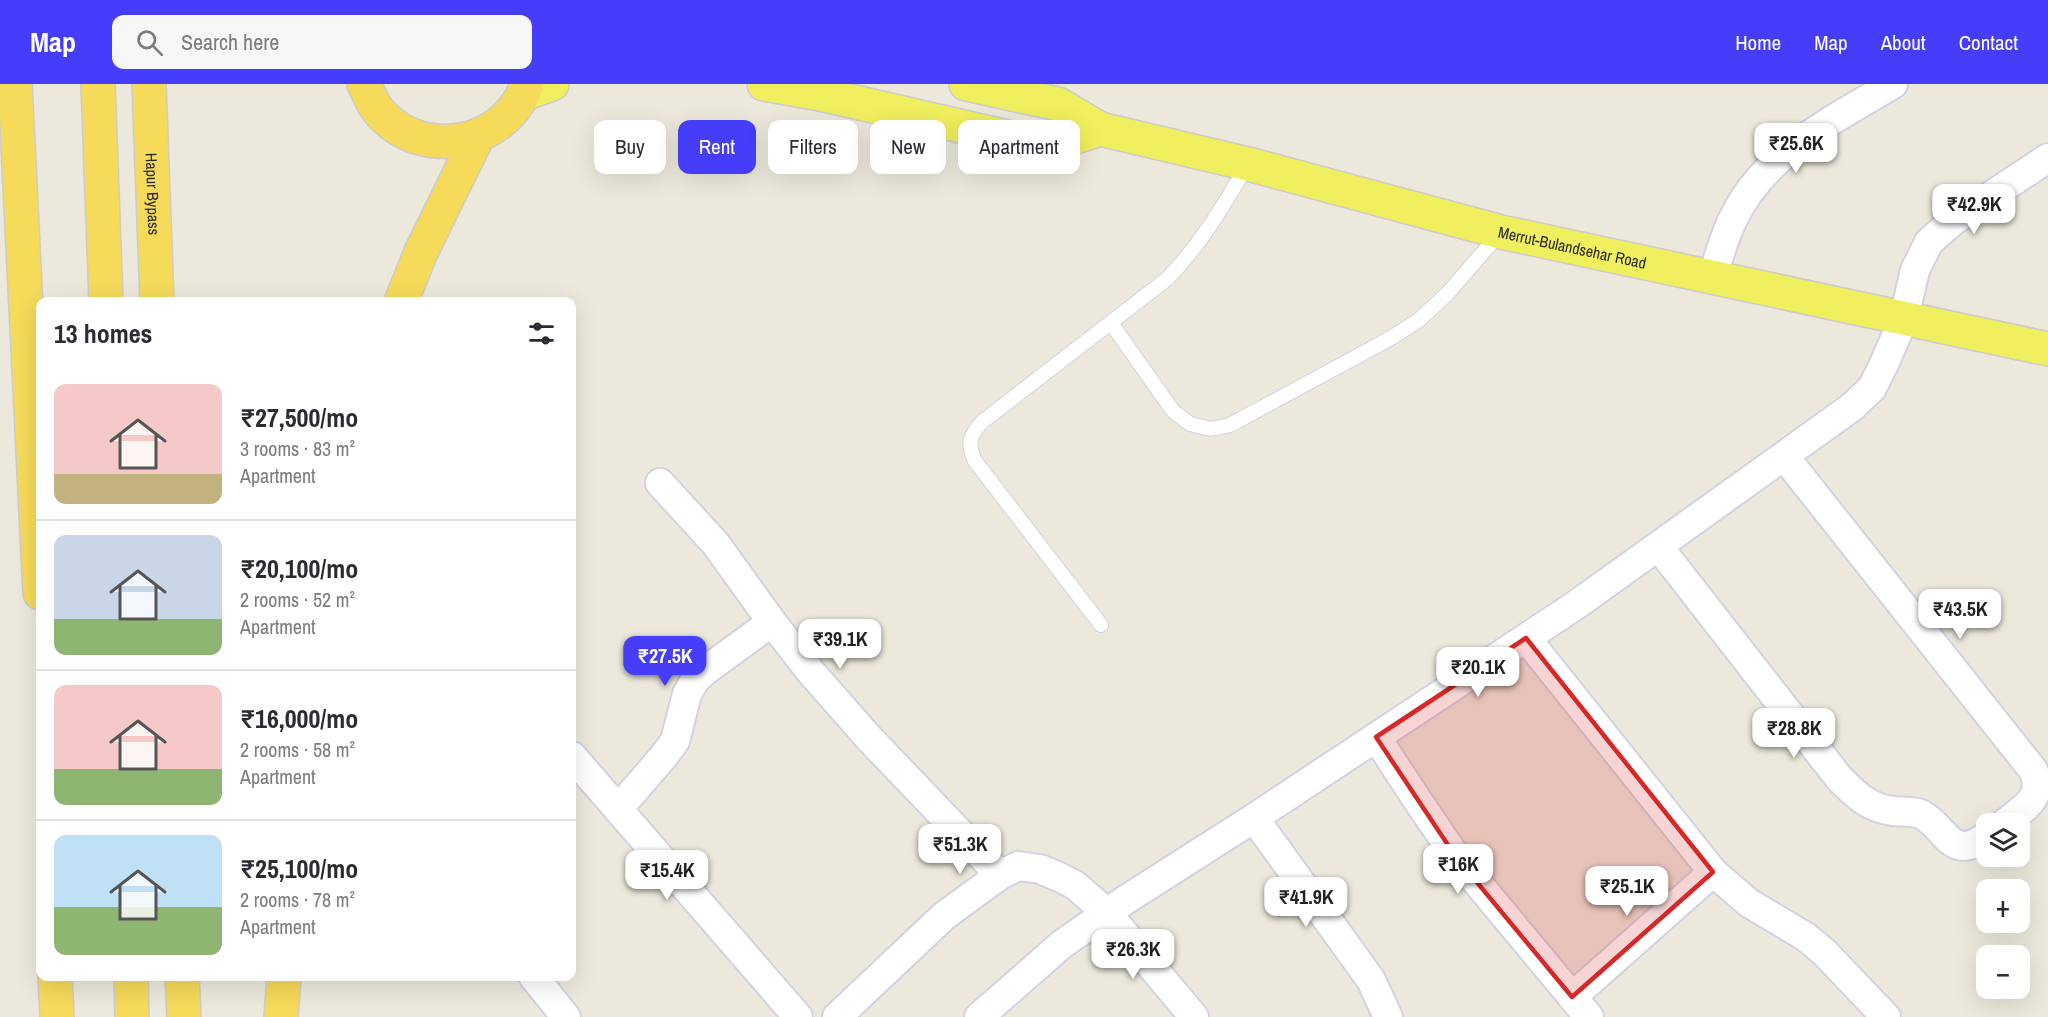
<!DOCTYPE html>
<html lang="en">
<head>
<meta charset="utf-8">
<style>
  :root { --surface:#fff; --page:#f7f7f7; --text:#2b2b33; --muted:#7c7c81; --line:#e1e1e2; --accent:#453df9 }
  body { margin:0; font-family:"Archivo Narrow",sans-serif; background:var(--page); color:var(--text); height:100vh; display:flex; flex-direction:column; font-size:22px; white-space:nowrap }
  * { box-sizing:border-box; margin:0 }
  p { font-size:20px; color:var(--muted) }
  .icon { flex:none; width:33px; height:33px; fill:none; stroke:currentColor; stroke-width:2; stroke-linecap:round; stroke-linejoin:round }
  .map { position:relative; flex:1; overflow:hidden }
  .panel { position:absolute; left:36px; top:213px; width:540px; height:684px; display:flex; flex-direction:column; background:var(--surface); border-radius:12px; box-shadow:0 6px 24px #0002 }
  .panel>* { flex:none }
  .hud { position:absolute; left:594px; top:36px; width:570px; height:54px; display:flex; gap:12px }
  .fabs { position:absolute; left:1976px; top:729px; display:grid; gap:12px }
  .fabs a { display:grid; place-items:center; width:54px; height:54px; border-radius:12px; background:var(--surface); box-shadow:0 6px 24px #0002; font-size:30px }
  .price { position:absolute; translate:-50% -51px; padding:0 14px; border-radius:12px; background:#fff; color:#222; font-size:20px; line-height:39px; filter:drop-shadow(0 2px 3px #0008) }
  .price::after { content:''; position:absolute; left:50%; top:36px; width:18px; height:14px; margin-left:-9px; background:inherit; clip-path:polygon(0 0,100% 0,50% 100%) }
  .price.current { background:var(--accent); color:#fff }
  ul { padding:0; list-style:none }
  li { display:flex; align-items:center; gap:18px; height:150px; padding:0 18px }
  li+li { border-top:2px solid var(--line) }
  li span { display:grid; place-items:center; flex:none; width:168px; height:120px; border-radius:12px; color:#555 }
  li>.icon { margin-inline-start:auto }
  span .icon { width:72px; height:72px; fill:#fffc; stroke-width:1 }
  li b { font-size:26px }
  h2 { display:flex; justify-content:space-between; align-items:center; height:72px; padding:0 18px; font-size:26px }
  .pill { padding:0 21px; border-radius:12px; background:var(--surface); box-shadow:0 6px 24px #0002; font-size:21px; line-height:54px }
  .pill.current { background:var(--accent); color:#fff }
  header { display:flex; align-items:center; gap:36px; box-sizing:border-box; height:84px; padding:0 30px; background:var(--accent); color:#fff }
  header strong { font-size:28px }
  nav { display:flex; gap:33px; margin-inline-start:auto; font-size:21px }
  .search { width:420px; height:54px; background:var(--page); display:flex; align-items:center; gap:15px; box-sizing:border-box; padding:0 21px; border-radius:12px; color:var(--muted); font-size:22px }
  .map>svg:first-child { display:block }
</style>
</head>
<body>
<header>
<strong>Map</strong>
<div class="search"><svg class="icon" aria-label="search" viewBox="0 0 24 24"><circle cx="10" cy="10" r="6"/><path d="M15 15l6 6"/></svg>Search here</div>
<nav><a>Home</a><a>Map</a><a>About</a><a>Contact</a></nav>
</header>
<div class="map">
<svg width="2048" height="933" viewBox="0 0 2048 933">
  <rect width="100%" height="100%" fill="#ece9dc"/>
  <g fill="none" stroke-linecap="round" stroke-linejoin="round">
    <defs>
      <path id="service" d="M1111 239 1173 327 1190 340 1211 345 1230 341 1391 254 1419 236 1447 210 1500 149
        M1101 541 975 377C967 358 969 353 982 338L1167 195C1202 159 1223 122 1248 80"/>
      <path id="minor" d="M1712 193C1719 174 1724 152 1734 133 1766 68 1833 36 1893 0
        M1784 372 2033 686C2046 714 2023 724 2004 740
        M660 399 715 459 772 538 810 587 868 653 1000 791
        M1658 462 1839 694C1856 711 1868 724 1893 727 1902 728 1913 727 1921 730 1947 744 1950 778 1986 753
        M1526 554 1713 788 1749 819 1806 853 1824 868 1886 933
        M1376 653 1418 717 1456 773 1589 933
        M572 672 798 933
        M618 725 663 673 675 657 687 610 695 596 706 586 772 538
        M1254 734 1371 896 1388 933
        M533 892 566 933
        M1572 913 1713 788
        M837 933 944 832 1000 791 1018 782 1040 785 1059 793 1075 801 1107 829 1194 933
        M979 933 1061 861 1127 815 1254 734 1576 521 1852 323 1872 304 1884 280 1904 234 1915 186 1929 158 1953 137 2048 74"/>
      <g id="primary">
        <path d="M764 0 820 10 1047 62 1100 45"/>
        <path id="s1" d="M966 0 1058 20 1100 45 1248 80 1501 148 2048 265"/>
        <path d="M524 10 552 0"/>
      </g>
      <g id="trunk">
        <path d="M15 0 40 509"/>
        <path d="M98 0 106 218"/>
        <path id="s2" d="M149 0 157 218"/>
        <path d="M364 0C369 11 374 23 383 32 427 77 507 60 527 0"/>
        <path d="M401 218 421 168 478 52"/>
        <path d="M55 892 57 933"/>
        <path d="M131 892 132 933"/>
        <path d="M182 892 184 933"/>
        <path d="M281 933 284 892"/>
      </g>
    </defs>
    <!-- service casing -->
    <use href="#service" stroke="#d2d2e3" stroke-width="16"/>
    <!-- minor casing -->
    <use href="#minor" stroke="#d2d2e3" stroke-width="32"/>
    <!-- primary casing -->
    <use href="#primary" stroke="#ccc" stroke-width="36"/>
    <!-- trunk casing -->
    <use href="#trunk" stroke="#ccc" stroke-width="36"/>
    <!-- service -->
    <use href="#service" stroke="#fff" stroke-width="14"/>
    <!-- minor -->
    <use href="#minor" stroke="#fff" stroke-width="28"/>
    <!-- primary -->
    <use href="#primary" stroke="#f0ef5e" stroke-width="33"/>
    <!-- trunk -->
    <use href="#trunk" stroke="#f6da5a" stroke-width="33"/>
  </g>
  <!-- marked area -->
  <path fill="#d62828" fill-opacity="0.2" stroke="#d62828" stroke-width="4.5" stroke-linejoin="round" d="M1526 554 1713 788 1572 913 1456 773 1376 653Z"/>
  <g text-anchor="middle" stroke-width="4.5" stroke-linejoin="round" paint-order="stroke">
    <!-- street labels -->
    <g font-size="16" fill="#2a2a2a" stroke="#fff">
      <text dy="6" stroke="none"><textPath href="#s2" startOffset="110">Hapur Bypass</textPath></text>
      <text dy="6" stroke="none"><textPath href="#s1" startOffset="630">Merrut-Bulandsehar Road</textPath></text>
    </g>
  </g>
</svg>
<div class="fabs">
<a><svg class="icon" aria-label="layers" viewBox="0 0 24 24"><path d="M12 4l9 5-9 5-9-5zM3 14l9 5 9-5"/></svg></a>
<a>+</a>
<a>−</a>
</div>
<b class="price" style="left:1796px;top:90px">₹25.6K</b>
<b class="price" style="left:1974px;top:151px">₹42.9K</b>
<b class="price" style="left:1960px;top:556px">₹43.5K</b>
<b class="price" style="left:840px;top:586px">₹39.1K</b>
<b class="price current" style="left:665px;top:603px">₹27.5K</b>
<b class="price" style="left:1478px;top:614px">₹20.1K</b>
<b class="price" style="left:1794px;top:675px">₹28.8K</b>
<b class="price" style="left:960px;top:791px">₹51.3K</b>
<b class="price" style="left:1458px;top:811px">₹16K</b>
<b class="price" style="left:667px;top:817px">₹15.4K</b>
<b class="price" style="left:1627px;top:833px">₹25.1K</b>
<b class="price" style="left:1306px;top:844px">₹41.9K</b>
<b class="price" style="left:1133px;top:896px">₹26.3K</b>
<div class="hud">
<a class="pill">Buy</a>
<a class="pill current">Rent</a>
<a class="pill">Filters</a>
<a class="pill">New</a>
<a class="pill">Apartment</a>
</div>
<section class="panel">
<h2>13 homes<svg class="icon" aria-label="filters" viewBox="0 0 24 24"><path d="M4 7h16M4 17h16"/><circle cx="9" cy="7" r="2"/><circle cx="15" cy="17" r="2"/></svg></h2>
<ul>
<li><span style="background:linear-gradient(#f6c9c9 75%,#c2b280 0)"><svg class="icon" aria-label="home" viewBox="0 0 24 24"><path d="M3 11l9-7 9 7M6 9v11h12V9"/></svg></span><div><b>₹27,500/mo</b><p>3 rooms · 83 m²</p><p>Apartment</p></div></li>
<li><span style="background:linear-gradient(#c9d6e8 70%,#8fb573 0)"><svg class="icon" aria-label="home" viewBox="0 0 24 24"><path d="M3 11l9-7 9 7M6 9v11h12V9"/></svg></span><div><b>₹20,100/mo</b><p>2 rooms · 52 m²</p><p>Apartment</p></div></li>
<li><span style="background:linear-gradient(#f6c9c9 70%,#8fb573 0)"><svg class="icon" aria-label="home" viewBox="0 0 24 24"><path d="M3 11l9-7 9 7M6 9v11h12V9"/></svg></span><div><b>₹16,000/mo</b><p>2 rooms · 58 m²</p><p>Apartment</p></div></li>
<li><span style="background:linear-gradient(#bfe0f5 60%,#8fb573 0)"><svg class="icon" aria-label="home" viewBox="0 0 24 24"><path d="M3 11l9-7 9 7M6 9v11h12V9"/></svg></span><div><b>₹25,100/mo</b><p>2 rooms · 78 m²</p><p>Apartment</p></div></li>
</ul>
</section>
</div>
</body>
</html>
